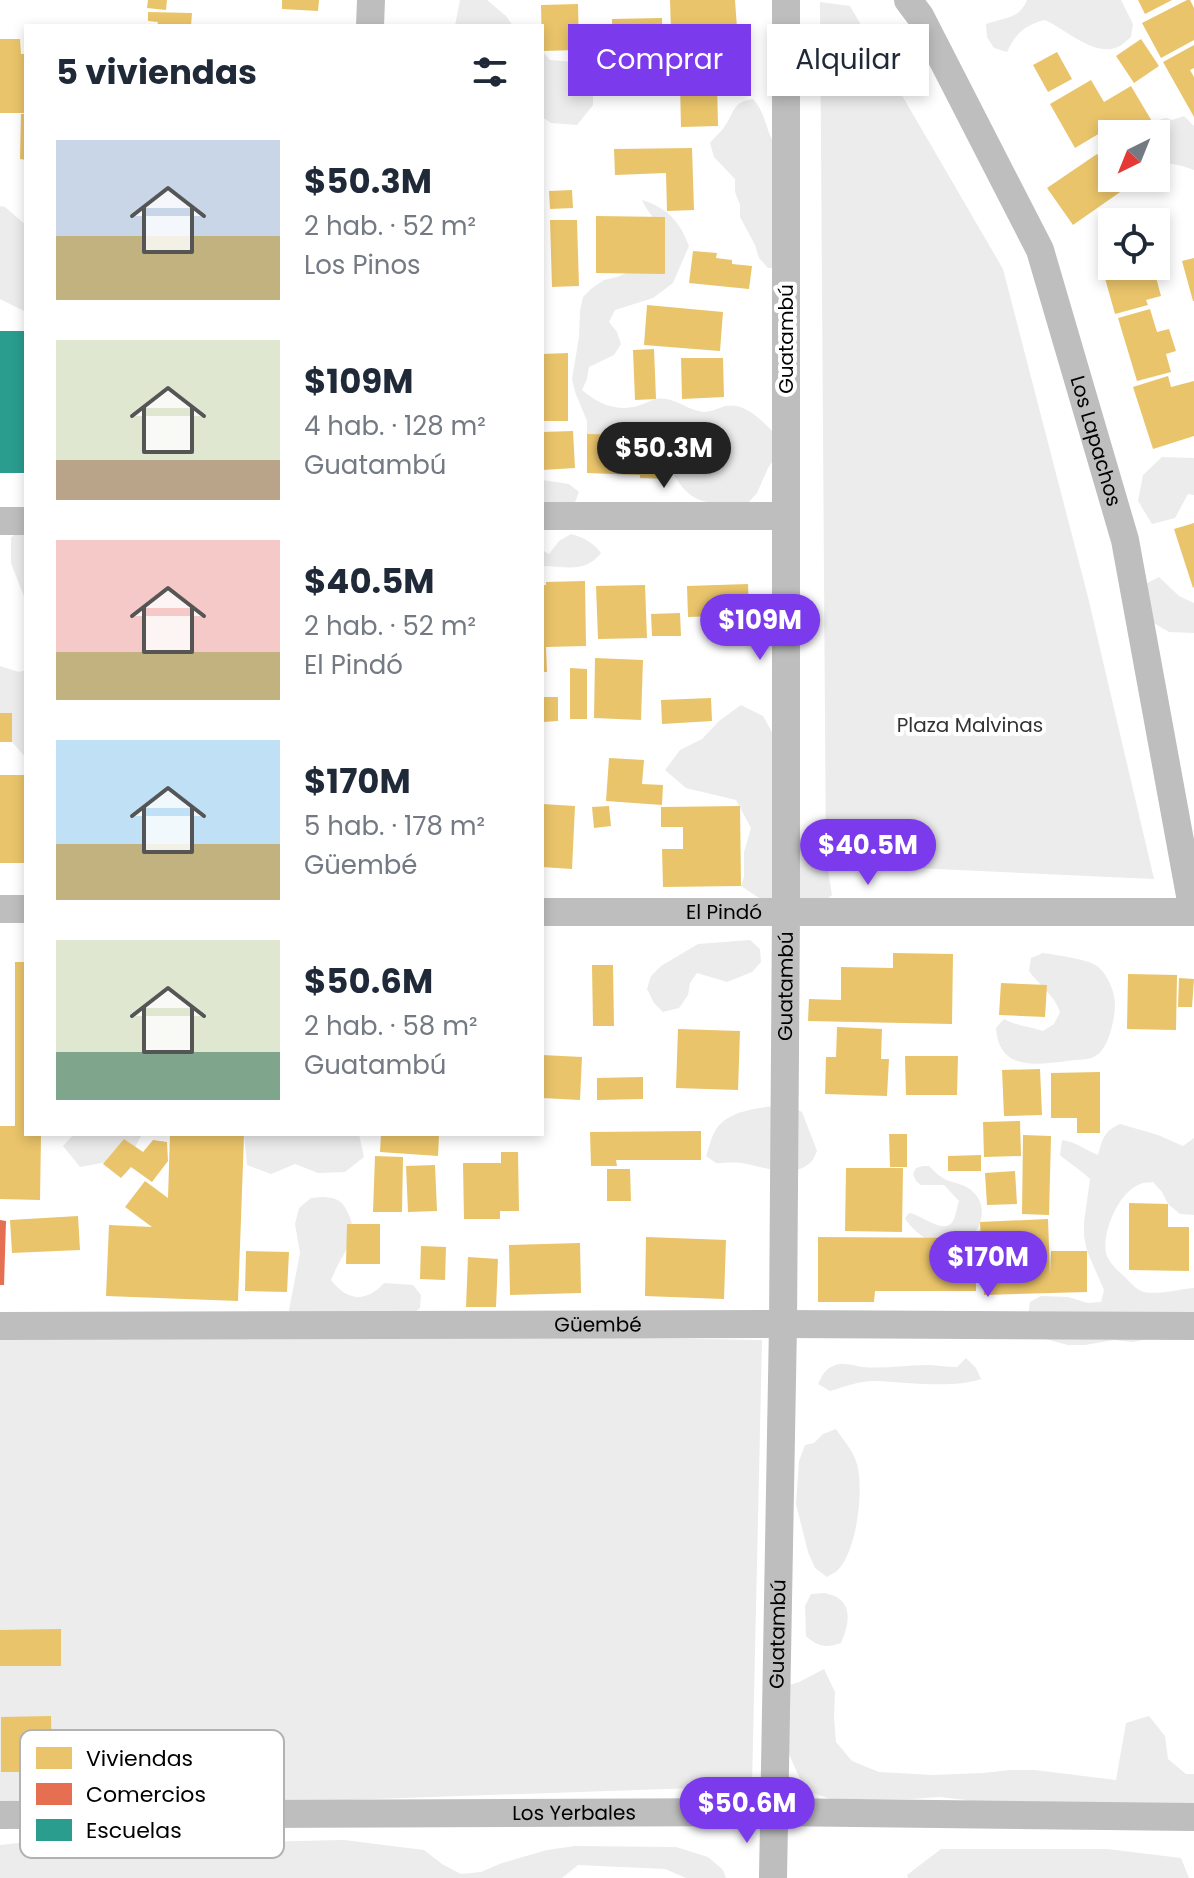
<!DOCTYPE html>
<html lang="es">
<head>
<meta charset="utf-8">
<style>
  :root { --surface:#fff; --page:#f2f2f3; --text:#1f2937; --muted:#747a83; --accent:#7c3aed }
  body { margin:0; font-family:Poppins,sans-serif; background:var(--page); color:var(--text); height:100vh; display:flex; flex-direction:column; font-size:30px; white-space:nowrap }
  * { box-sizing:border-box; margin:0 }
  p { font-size:26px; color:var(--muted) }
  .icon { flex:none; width:44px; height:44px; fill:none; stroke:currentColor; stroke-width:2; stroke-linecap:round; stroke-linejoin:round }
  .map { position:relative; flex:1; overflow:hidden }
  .sheet { position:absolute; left:24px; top:24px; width:520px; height:1112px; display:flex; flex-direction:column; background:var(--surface); border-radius:0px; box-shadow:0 4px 12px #0003 }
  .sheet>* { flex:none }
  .top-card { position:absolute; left:568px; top:24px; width:506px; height:72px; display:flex; gap:16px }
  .needle { width:52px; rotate:223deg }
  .tools { position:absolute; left:1098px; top:120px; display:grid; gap:16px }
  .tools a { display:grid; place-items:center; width:72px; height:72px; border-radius:0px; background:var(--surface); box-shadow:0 4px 12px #0003; font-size:40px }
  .price { position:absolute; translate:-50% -68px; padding:0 18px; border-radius:28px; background:var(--accent); color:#fff; font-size:26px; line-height:52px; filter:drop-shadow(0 2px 4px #0008) }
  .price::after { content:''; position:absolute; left:50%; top:48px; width:24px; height:18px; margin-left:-12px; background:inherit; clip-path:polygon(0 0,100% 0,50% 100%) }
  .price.selected { background:#222; color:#fff }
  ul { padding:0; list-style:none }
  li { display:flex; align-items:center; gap:24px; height:200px; padding:0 32px }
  li span { display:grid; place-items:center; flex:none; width:224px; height:160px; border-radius:0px; color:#555 }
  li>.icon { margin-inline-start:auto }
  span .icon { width:96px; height:96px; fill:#fffc; stroke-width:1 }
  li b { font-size:34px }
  h2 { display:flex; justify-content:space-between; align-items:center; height:96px; padding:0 32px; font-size:34px }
  .tag { padding:0 28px; border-radius:0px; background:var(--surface); box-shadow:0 4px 12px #0003; font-size:28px; line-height:72px }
  .tag.selected { background:var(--accent); color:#fff }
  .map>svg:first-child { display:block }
</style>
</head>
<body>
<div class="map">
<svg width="1194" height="1878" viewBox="0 0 1194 1878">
  <rect width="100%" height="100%" fill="#fff"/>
  <!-- green -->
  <path fill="#ececec" d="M460 0H487L506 16 513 26H455Z
    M1027 0H1121L1133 24 1131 37C1127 40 1121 47 1115 48 1092 55 1065 29 1045 20 1025 25 1016 33 1007 52L994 48 987 37 986 24C1004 17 1019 20 1027 0Z
    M820 2 850 6 1003 269 1087 593 1154 879 827 864 832 895 813 912 762 900 741 886 744 877V852L751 828 736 800 686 788 665 770 680 750 702 739 719 721 741 705 763 716 788 761 785 830 803 848 826 863Z
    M542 51 550 60 575 62 593 80V105L577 125 551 123 542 117Z
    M753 99C766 113 765 129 775 145L782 267 768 268 759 258 755 245 740 217V205L735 192V179L714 157 710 143C716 136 724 129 728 121 736 106 736 102 753 99Z
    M1184 116 1194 126V170C1180 165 1171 162 1156 165V134H1146L1153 123 1158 120 1166 118 1172 120Z
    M642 200C668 208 680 222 689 246L673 283 653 298 615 310 609 322 617 332 621 344 614 355 589 367 587 379 582 390C596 402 613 411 633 407 641 406 648 401 656 399 674 396 686 410 703 412 712 412 718 408 726 406 745 402 761 420 773 432L776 456 768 468 757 493 748 503C701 505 689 505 666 461L674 433 663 427C640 434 618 437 596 444L587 434V421L575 392 572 379 579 337 580 311 583 297 592 288 604 280 617 277 664 257C670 225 653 224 642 200Z
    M0 206 5 207 26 225V312L0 299Z
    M1162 457 1194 458V495L1188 494 1175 518 1152 524 1138 501 1143 475Z
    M542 480 569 484 579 492 574 505 542 515Z
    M26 520V602L11 563V538Z
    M571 534C584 538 593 542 601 553 585 574 564 566 542 566V550L549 554 559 541Z
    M1159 577 1179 596 1194 603V633L1169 632 1140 615 1137 588Z
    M0 666 19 672 26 670V758L12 742 11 726 0 719Z
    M750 940 760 949 761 962 752 972 727 982 697 973 690 983 688 995 679 1008 663 1012 654 1003 647 989 651 976 661 966 698 944Z
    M1043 953C1056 955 1087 959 1097 966 1107 973 1115 992 1115 1004 1115 1018 1109 1047 1097 1055 1089 1061 1077 1059 1067 1061 1036 1065 999 1071 996 1028L1004 1019C1017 1026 1029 1026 1043 1031L1054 1024 1060 1012C1055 996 1039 985 1029 971L1031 958Z
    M773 1106 790 1107 802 1112 817 1151C815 1155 814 1159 811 1162 793 1180 762 1166 742 1163 733 1162 725 1163 716 1163L706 1156C709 1148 711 1138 715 1131 726 1112 753 1109 773 1106Z
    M1120 1124 1158 1135 1183 1146 1194 1138V1215L1180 1214 1168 1204 1162 1192 1153 1182C1149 1183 1144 1182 1140 1184 1119 1192 1102 1231 1106 1253 1109 1263 1117 1270 1125 1277 1130 1283 1137 1290 1144 1292 1161 1295 1178 1289 1194 1288V1331L1132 1342 1114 1340 1085 1345H1068L1042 1338 1028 1316 1030 1302 1041 1296 1068 1297 1088 1303 1101 1302 1104 1290 1087 1251 1084 1236V1222L1090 1179C1081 1170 1070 1164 1060 1155L1062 1140C1076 1142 1084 1149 1098 1155 1103 1138 1104 1131 1120 1124Z
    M74 1134H142L129 1158 80 1167 63 1146Z
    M244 1134H359L364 1157 345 1172 318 1173 295 1164 271 1174 247 1165Z
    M923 1166H929C935 1172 941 1178 949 1181 960 1184 969 1186 976 1195 990 1213 977 1239 957 1245 939 1251 913 1233 905 1218L909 1213C921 1214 944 1236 953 1221 956 1216 957 1206 959 1201L944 1185H921L916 1181 913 1174 916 1168Z
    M323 1197C337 1198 342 1200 348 1213 357 1231 351 1241 343 1256 338 1263 335 1272 331 1280 347 1301 366 1303 384 1283L413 1285 421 1295 420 1308 409 1317 295 1322 289 1310 300 1253 295 1224 299 1208 311 1198Z
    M0 1328 762 1340 752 1786 0 1812Z
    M966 1358 976 1368 981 1379C951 1389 906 1382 874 1381 859 1381 844 1387 830 1391L818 1384C822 1376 824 1370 833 1366 843 1361 853 1366 863 1367 884 1369 905 1365 926 1365 936 1365 946 1367 957 1367Z
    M836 1429C843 1440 852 1449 856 1461 865 1486 857 1551 838 1570 835 1573 831 1574 827 1577L815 1568 808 1552 796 1504 799 1461 805 1445 814 1443 823 1434Z
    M824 1593C853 1598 851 1620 841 1643 826 1648 818 1647 806 1636L805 1606 811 1594Z
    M824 1669 835 1692 834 1717 836 1742 852 1761 879 1772 933 1775 983 1773 1010 1770H1035L1116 1780 1126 1723 1149 1716 1165 1736 1168 1759 1186 1774H1194V1817L991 1808 966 1800 940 1797 912 1799H830L805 1790 784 1743 776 1689 799 1682Z
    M81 1836 181 1848 213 1843 344 1840 424 1850 442 1864 461 1874 481 1872 502 1863 547 1850 575 1846 676 1847 708 1857 723 1870 726 1878H686L665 1869 578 1865 562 1878H0V1845Z
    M941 1849H1107L1181 1858 1189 1878H908L907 1875Z"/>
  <!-- homes -->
  <path fill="#e9c46a" d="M148 0H167L166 10 147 8Z
    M282 0H319L318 11 282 9Z
    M670 0H735L737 28 671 31Z
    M1138 0H1172L1145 14Z
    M1187 0H1190L1194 8V40L1161 58 1142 23Z
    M578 4 579 50 542 51 541 5Z
    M148 12 192 13 191 26H157L158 22 148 21Z
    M662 18 663 70 613 71 612 19Z
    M0 39H20L21 54H26V113H0Z
    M1141 39 1159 66 1134 83 1116 56Z
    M1194 45V68L1190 70 1194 77V117L1163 62Z
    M1057 52 1072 79 1048 92 1033 65Z
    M1091 80 1104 102 1131 86 1153 123 1134 134H1112V147L1109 149 1100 133 1075 148 1050 104Z
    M717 83 718 126 681 127 680 84Z
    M21 114H26V160L20 159Z
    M692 148 694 210 667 211 666 173 615 175 614 149Z
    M1097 154 1112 175V178H1114L1123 190 1073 225 1047 188Z
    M572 190 573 208 550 209 549 191Z
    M596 216 665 217V274L596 273Z
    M550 220H577L579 286 552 287Z
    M693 251 717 253 716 258 732 260V264L752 266 749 289 689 283Z
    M1194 258V301H1193L1182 261Z
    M1112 261V266H1153L1161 296 1146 300 1148 305 1115 314 1101 264Z
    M647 305 723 312 720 351 644 345Z
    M1150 309 1157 332 1169 329 1176 351 1166 354 1171 372 1137 381 1118 318Z
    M654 349 656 399 635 400 633 350Z
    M568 353V421H542V354Z
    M681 358H723L724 397 682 399Z
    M1168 376 1171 387 1194 381V436L1153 449 1133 387Z
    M637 429 670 430 669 479 640 478V475L587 473V434L637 435Z
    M573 431 575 468 542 470V432Z
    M1194 523V587L1193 588 1174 529Z
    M585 581 586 646 546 647 547 672H542V585H546V582Z
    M748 584 749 615 688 617 687 586Z
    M645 585 647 638 598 639 596 586Z
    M680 613 681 636H652L651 614Z
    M595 658 643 660 641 720 594 718Z
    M570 668 587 669V719H570Z
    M542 697H558V721L542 722Z
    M711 698 712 721 662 724 661 700Z
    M0 713H12V742H0Z
    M609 758 644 760 642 784 663 785 662 805 606 801Z
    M0 775H26V863H0Z
    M542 804 575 806 572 869 542 867Z
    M609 806 611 826 594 828 592 807Z
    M740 806 741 886 663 887 662 849H683V827H661V807Z
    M893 953 953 954 952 1024 808 1021 809 999 841 1000V967L893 968Z
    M15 962H26V1134H41L40 1200 0 1199V1126H15Z
    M592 965H613L614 1026H593Z
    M1128 974 1177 975 1176 1030 1127 1029Z
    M1179 978 1194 979 1192 1007H1178Z
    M1001 983 1047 985 1045 1017 999 1015Z
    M837 1027 882 1029 881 1059H889L887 1096 825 1094 826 1057H836Z
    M678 1029 740 1031 738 1090 676 1088Z
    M542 1055 582 1057 580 1100 542 1098Z
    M905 1056H958L957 1095H906Z
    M1040 1069 1042 1115 1004 1116 1002 1070Z
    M1100 1072V1133H1077V1118H1051V1073Z
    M643 1077V1099L597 1100V1078Z
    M1020 1121 1021 1156 984 1157 983 1122Z
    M701 1131V1160H616L617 1166H591L590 1132Z
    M170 1134 244 1136 238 1301 106 1296 109 1225 152 1227 125 1207 145 1181 168 1198Z
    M381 1134 439 1135 438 1156 380 1152Z
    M889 1134H907V1167H890Z
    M1023 1135 1051 1136 1049 1215 1022 1214Z
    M124 1139 143 1152 153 1140 167 1142 168 1161 152 1182 131 1167 121 1178 103 1164Z
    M501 1152H518L519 1211H500V1219H464L463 1163H501Z
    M981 1155V1171H948V1156Z
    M375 1156 403 1157 402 1212H373Z
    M435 1165 437 1211 408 1212 406 1166Z
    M846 1168H903L902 1232 845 1231Z
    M607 1169H630L631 1201H607Z
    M1015 1171 1017 1204 987 1205 985 1173Z
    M1129 1203 1168 1204V1227H1189V1271L1129 1270Z
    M78 1216 80 1250 12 1253 10 1220Z
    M1048 1219 1050 1275 1051 1251H1087V1292L984 1295 980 1222Z
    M347 1224H380V1264H346Z
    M646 1237 726 1240 724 1299 645 1296Z
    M818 1237 976 1238V1291H875L874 1302H818Z
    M580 1243 581 1293 510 1295 509 1245Z
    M421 1246 446 1247 445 1280 420 1279Z
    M246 1251 289 1252 287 1292 245 1291Z
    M468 1257 498 1259 496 1307H466Z
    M61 1629V1666H0V1630Z
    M51 1716 52 1772H1V1717Z"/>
  <!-- shops -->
  <path fill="#e76f51" d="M0 1220 6 1221 4 1285H0Z"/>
  <!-- schools -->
  <path fill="#2a9d8f" d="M0 331H26V473H0Z"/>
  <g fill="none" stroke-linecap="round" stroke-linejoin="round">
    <!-- street -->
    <g stroke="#bebebe" stroke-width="28">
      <path id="s1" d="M908 0 920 16 1040 250 1125 540 1193 912"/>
      <path d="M370 26 371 0"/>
      <path d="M542 516H786"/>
      <path d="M0 521H26"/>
      <path d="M0 909H26"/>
      <path id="s2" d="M542 912H1194"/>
      <path id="s3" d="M0 1326 783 1324 1194 1326"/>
      <path id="s4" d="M0 1815 773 1812 1194 1817"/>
      <path id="s5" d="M773 1878 783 1324 786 913V0"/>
    </g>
  </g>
  <g text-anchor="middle" stroke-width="8" stroke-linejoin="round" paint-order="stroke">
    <!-- street labels -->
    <g font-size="20" fill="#000" stroke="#fff">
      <text transform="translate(786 339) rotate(-90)" y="7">Guatambú</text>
      <text dy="7" stroke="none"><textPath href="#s1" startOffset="482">Los Lapachos</textPath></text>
      <text dy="7" stroke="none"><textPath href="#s2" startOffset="182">El Pindó</textPath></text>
      <text dy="7" stroke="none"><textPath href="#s5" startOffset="892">Guatambú</textPath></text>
      <text dy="7" stroke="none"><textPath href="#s3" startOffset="598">Güembé</textPath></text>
      <text dy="7" stroke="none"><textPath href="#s5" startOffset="244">Guatambú</textPath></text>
      <text dy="7" stroke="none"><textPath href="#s4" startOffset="574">Los Yerbales</textPath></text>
    </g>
    <!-- park labels -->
    <g font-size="20" fill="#333" stroke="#fff">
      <text x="970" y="732">Plaza Malvinas</text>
    </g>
  </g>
  <!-- legend -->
  <rect x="20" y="1730" width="264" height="128" rx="12" fill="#fff" stroke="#b2b2b2" stroke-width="2"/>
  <rect x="36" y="1747" width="36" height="22" fill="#e9c46a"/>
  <rect x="36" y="1783" width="36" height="22" fill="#e76f51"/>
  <rect x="36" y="1819" width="36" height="22" fill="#2a9d8f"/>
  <g font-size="22" fill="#000">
    <text x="86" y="1766">Viviendas</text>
    <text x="86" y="1802">Comercios</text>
    <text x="86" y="1838">Escuelas</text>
  </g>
</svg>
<div class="tools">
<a><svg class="needle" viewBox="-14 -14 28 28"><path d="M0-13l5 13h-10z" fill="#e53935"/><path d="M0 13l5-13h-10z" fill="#747a83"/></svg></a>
<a><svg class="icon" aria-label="locate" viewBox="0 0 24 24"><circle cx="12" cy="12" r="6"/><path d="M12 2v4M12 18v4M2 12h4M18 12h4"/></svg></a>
</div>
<b class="price selected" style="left:664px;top:490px">$50.3M</b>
<b class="price" style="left:760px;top:662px">$109M</b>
<b class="price" style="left:868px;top:887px">$40.5M</b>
<b class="price" style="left:988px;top:1299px">$170M</b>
<b class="price" style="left:747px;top:1845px">$50.6M</b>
<div class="top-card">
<a class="tag selected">Comprar</a>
<a class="tag">Alquilar</a>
</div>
<section class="sheet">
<h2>5 viviendas<svg class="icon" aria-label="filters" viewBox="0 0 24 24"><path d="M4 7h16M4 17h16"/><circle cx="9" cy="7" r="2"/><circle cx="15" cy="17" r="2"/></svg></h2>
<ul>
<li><span style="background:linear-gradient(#c9d6e8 60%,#c2b280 0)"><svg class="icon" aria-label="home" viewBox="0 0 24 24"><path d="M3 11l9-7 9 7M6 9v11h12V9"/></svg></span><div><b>$50.3M</b><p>2 hab. · 52 m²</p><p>Los Pinos</p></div></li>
<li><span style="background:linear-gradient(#dfe7d0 75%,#b9a48a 0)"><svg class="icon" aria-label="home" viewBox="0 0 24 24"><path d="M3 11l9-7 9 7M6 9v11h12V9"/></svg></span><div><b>$109M</b><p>4 hab. · 128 m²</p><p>Guatambú</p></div></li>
<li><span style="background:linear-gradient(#f6c9c9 70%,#c2b280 0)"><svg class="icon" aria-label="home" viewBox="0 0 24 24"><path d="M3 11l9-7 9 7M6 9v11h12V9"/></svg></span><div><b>$40.5M</b><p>2 hab. · 52 m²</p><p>El Pindó</p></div></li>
<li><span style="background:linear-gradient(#bfe0f5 65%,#c2b280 0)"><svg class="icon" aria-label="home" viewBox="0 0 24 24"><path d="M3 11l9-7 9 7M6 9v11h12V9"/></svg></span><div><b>$170M</b><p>5 hab. · 178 m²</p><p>Güembé</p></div></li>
<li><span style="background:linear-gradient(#dfe7d0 70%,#7fa58c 0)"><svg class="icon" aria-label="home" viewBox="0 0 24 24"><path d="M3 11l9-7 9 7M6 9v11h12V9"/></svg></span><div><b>$50.6M</b><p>2 hab. · 58 m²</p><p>Guatambú</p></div></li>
</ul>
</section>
</div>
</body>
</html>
